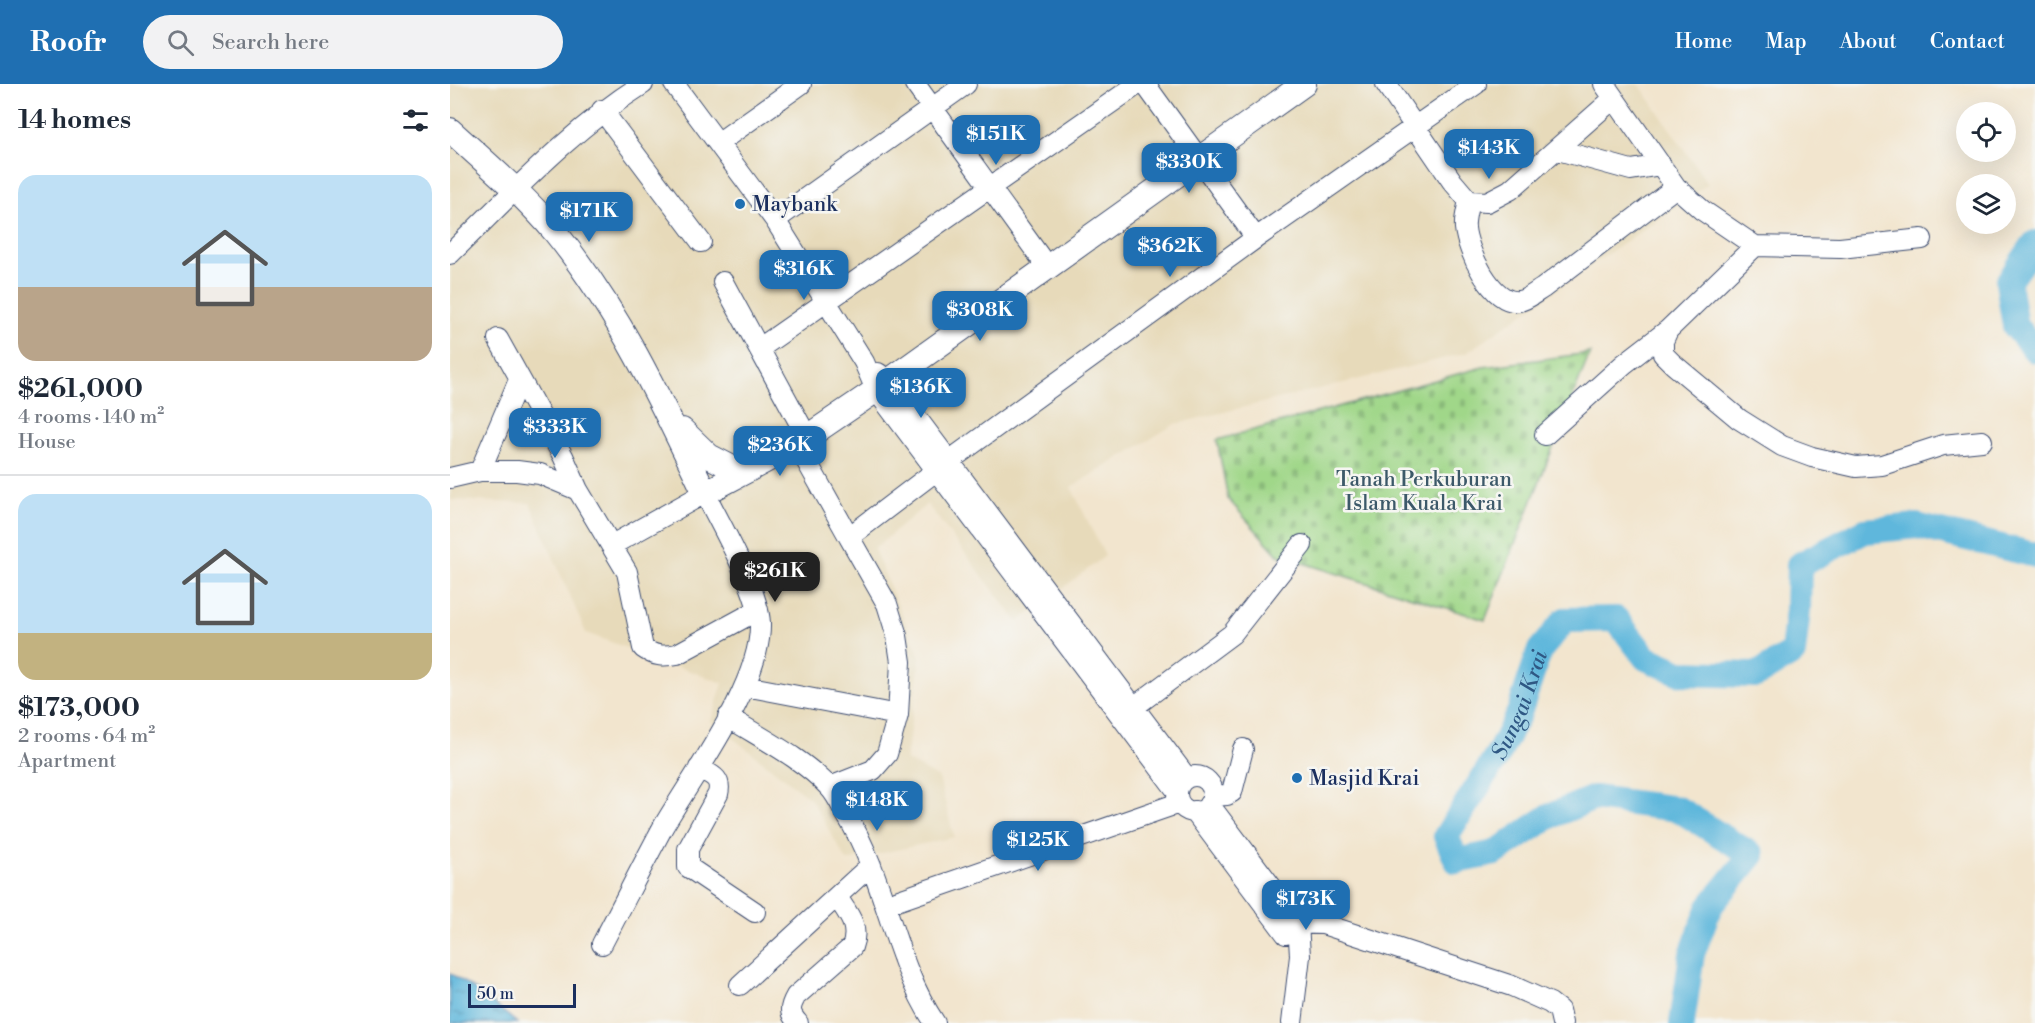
<!DOCTYPE html>
<html lang="en">
<head>
<meta charset="utf-8">
<style>
  :root { --surface:#fff; --page:#f2f2f3; --text:#1f2937; --muted:#747a83; --line:#e0e1e3; --accent:#1f6fb2 }
  body { margin:0; font-family:"Libre Bodoni",serif; background:var(--page); color:var(--text); height:100vh; display:flex; flex-direction:column; font-size:22px; white-space:nowrap }
  * { box-sizing:border-box; margin:0 }
  p { font-size:20px; color:var(--muted) }
  .icon { flex:none; width:33px; height:33px; fill:none; stroke:currentColor; stroke-width:2; stroke-linecap:round; stroke-linejoin:round }
  .map { position:relative; flex:1; overflow:hidden }
  .panel { display:flex; flex-direction:column; background:var(--surface); width:450px }
  .panel>* { flex:none }
  .buttons { position:absolute; left:1506px; top:18px; display:grid; gap:12px }
  .buttons a { display:grid; place-items:center; width:60px; height:60px; border-radius:50%; background:var(--surface); box-shadow:0 6px 24px #0002; font-size:30px }
  .scale { position:absolute; left:18px; bottom:15px; width:108px; box-sizing:border-box; padding-left:6px; border:3px solid #1b2f5e; border-top:0; font-size:16px; line-height:21px; white-space:nowrap; color:#1b2f5e; -webkit-text-stroke:4px #f6f6f2; paint-order:stroke }
  .price { position:absolute; translate:-50% -51px; padding:0 14px; border-radius:12px; background:var(--accent); color:#fff; font-size:20px; line-height:39px; filter:drop-shadow(0 2px 3px #0008) }
  .price::after { content:''; position:absolute; left:50%; top:36px; width:18px; height:14px; margin-left:-9px; background:inherit; clip-path:polygon(0 0,100% 0,50% 100%) }
  .price.selected { background:#222; color:#fff }
  ul { padding:0; list-style:none }
  li { display:grid; align-content:center; gap:12px; height:318px; padding:0 18px }
  li+li { border-top:2px solid var(--line) }
  li span { display:grid; place-items:center; height:186px; border-radius:18px; color:#555 }
  li>.icon { margin-inline-start:auto }
  span .icon { width:108px; height:108px; fill:#fffc; stroke-width:1 }
  li b { font-size:26px }
  h2 { display:flex; justify-content:space-between; align-items:center; height:72px; padding:0 18px; font-size:26px }
  header { display:flex; align-items:center; gap:36px; box-sizing:border-box; height:84px; padding:0 30px; background:var(--accent); color:#fff }
  header strong { font-size:28px }
  nav { display:flex; gap:33px; margin-inline-start:auto; font-size:21px }
  .search { width:420px; height:54px; background:var(--page); display:flex; align-items:center; gap:15px; box-sizing:border-box; padding:0 21px; border-radius:33px; color:var(--muted); font-size:22px }
  main { display:flex; flex:1; min-height:0 }
  .map>svg:first-child { display:block }
</style>
</head>
<body>
<header>
<strong>Roofr</strong>
<div class="search"><svg class="icon" aria-label="search" viewBox="0 0 24 24"><circle cx="10" cy="10" r="6"/><path d="M15 15l6 6"/></svg>Search here</div>
<nav><a>Home</a><a>Map</a><a>About</a><a>Contact</a></nav>
</header>
<main>
<section class="panel">
<h2>14 homes<svg class="icon" aria-label="filters" viewBox="0 0 24 24"><path d="M4 7h16M4 17h16"/><circle cx="9" cy="7" r="2"/><circle cx="15" cy="17" r="2"/></svg></h2>
<ul>
<li><span style="background:linear-gradient(#bfe0f5 60%,#b9a48a 0)"><svg class="icon" aria-label="home" viewBox="0 0 24 24"><path d="M3 11l9-7 9 7M6 9v11h12V9"/></svg></span><div><b>$261,000</b><p>4 rooms · 140 m²</p><p>House</p></div></li>
<li><span style="background:linear-gradient(#bfe0f5 75%,#c2b280 0)"><svg class="icon" aria-label="home" viewBox="0 0 24 24"><path d="M3 11l9-7 9 7M6 9v11h12V9"/></svg></span><div><b>$173,000</b><p>2 rooms · 64 m²</p><p>Apartment</p></div></li>
</ul>
</section>
<div class="map">
<svg width="1585" height="939" viewBox="0 0 1585 939">
  <defs>
    <pattern id="cemetery-stones" width="16" height="16" patternUnits="userSpaceOnUse" patternTransform="scale(1.5)"><rect width="16" height="16" fill="#a0d789"/><path d="M2 7V4a2 2 0 0 1 4 0v3zM10 15v-3a2 2 0 0 1 4 0v3z" fill="#89b979"/></pattern>
    <pattern id="water-ripples" width="26" height="14" patternUnits="userSpaceOnUse" patternTransform="scale(1.5)"><rect width="26" height="14" fill="#5fb7dc"/><path d="M2 4q2-2 4 0t4 0M15 11q2-2 4 0t4 0" fill="none" stroke="#4e95b6"/></pattern>
  </defs>
  <rect width="100%" height="100%" fill="#f6f6f2"/>
  <filter id="ink" filterUnits="userSpaceOnUse"><feTurbulence type="fractalNoise" baseFrequency=".0167" numOctaves="2"/><feDisplacementMap in="SourceGraphic" scale="12" xChannelSelector="R" yChannelSelector="G"/><feConvolveMatrix kernelMatrix="1 2 1 2 8 2 1 2 1" color-interpolation-filters="sRGB"/></filter>
  <filter id="wash" filterUnits="userSpaceOnUse"><feTurbulence type="fractalNoise" baseFrequency=".008" numOctaves="4" result="noise"/><feDisplacementMap in="SourceGraphic" scale="24" xChannelSelector="R" yChannelSelector="G"/><feGaussianBlur stdDeviation="1.35" result="paint"/><feColorMatrix in="noise" values="0 0 0 0 0 0 0 0 0 0 0 0 0 0 0 0 0 1.4 0 .05"/><feComposite in="paint" operator="in"/></filter>
  <g filter="url(#wash)">
    <rect width="100%" height="100%" fill="#f2e5ce"/>
    <!-- built -->
    <path fill="#e7daba" d="M0 0H1189L1258 100 1016 269 725 340 621 403 655 472 568 538 477 420 424 465 470 573 456 676 489 694 504 753 397 777 361 715 261 637 273 599 136 549 80 419 0 416Z"/>
    <!-- cemetery -->
    <path fill="url(#cemetery-stones)" stroke="#5e8374" stroke-width="1.5" d="M1140 269 1035 536 828 471 778 415 767 356 1033 283Z"/>
    <!-- water -->
    <path fill="url(#water-ripples)" stroke="#3d739d" stroke-width="1.5" d="M0 889 33 911 67 939H0Z"/>
    <g fill="none" stroke-linecap="round" stroke-linejoin="round">
      <!-- river -->
      <g stroke="#5fb7dc" stroke-width="26">
        <path d="M1585 159 1558 198 1565 242 1585 266"/>
        <path id="s1" d="M1232 939 1242 870 1260 822 1302 771 1228 725 1144 714 1098 733 1045 769 1007 777 996 752 1049 669 1069 629 1090 566 1115 536 1166 535 1196 574 1230 589 1306 591 1343 569 1348 526 1349 481 1415 447 1467 442 1585 471"/>
      </g>
    </g>
  </g>
  <g filter="url(#ink)">
    <g fill="none" stroke-linecap="round" stroke-linejoin="round">
      <defs>
        <path id="minor" d="M224 0 325 136 414 278 426 306 727 707
          M465 0 598 184
          M695 0 806 154
          M936 0 1002 97 1019 117 1037 118 1060 106 1163 15
          M1154 0 1226 103 1252 126 1305 162 1218 246 1213 257V270L1223 280 1289 335 1332 362 1362 373 1406 383 1432 381 1493 361 1532 357
          M152 26 251 158
          M268 59 351 0
          M1108 66 1181 86 1211 81
          M1019 117C1017 126 1014 136 1015 144 1017 166 1042 221 1069 217 1077 216 1086 208 1093 204L1226 103
          M325 136 516 0
          M1305 162 1390 164 1472 155
          M0 170C62 110 120 46 193 0
          M273 198 357 353
          M48 255 113 372 128 406
          M310 264 688 0
          M428 289 439 297 737 694
          M1095 351 1174 280 1218 246
          M347 360 399 453
          M30 387 69 296
          M0 394 30 387H67L90 390 128 406 177 488 193 564C204 572 213 573 227 570L308 526
          M295 602 448 631
          M673 631 782 550 852 461
          M278 633C311 654 352 674 379 703 386 710 391 721 396 730 436 795 443 876 485 939
          M249 684C262 691 272 694 268 710L238 765V783L305 828
          M727 710a18 18 0 1 1 36 0a18 18 0 1 1-36 0Z
          M380 703 423 686 437 670 448 631 451 578 447 552 437 520 399 453 499 377 806 154 1026 0
          M762 712 777 711 782 708 793 665
          M759 720 848 838 850 872 842 939
          M744 727 836 850
          M435 821 729 719
          M831 839 873 840 1062 902 1100 919 1109 926 1112 939
          M152 860C172 822 192 782 213 743 243 691 312 599 310 539 308 505 271 442 255 409L162 461
          M290 901 421 781
          M348 939C339 929 339 924 346 912L402 863C410 842 398 830 387 813"/>
        <path id="major" d="M0 46C35 78 74 111 105 148 169 227 212 319 255 409L347 360 419 311 854 0
          M232 346 259 372 292 389"/>
      </defs>
      <!-- minor casing -->
      <use href="#minor" stroke="#3b4a6f" stroke-width="22"/>
      <!-- major casing -->
      <use href="#major" stroke="#3b4a6f" stroke-width="26"/>
      <!-- minor -->
      <use href="#minor" stroke="#fff" stroke-width="20"/>
      <!-- major -->
      <use href="#major" stroke="#fff" stroke-width="24"/>
    </g>
  </g>
  <!-- markers -->
  <g fill="#1f6fb2" stroke="#f6f6f2" stroke-width="2">
    <circle cx="290" cy="120" r="6"/>
    <circle cx="847" cy="694" r="6"/>
  </g>
  <g text-anchor="middle" stroke-width="5" stroke-linejoin="round" paint-order="stroke">
    <!-- poi labels -->
    <g font-size="21" fill="#1b2f5e" stroke="#f6f6f2" text-anchor="start">
      <text x="302" y="127">Maybank</text>
      <text x="859" y="701">Masjid Krai</text>
    </g>
    <!-- park labels -->
    <g font-size="21" fill="#3c5969" stroke="#f6f6f2">
      <text x="974" y="402">Tanah Perkuburan<tspan x="974" dy="24">Islam Kuala Krai</tspan></text>
    </g>
    <!-- water labels -->
    <g font-size="22" font-style="italic" fill="#2f5884" stroke="#f6f6f2">
      <text dy="8" stroke="none"><textPath href="#s1" startOffset="690">Sungai Krai</textPath></text>
    </g>
  </g>
</svg>
<div class="buttons">
<a><svg class="icon" aria-label="locate" viewBox="0 0 24 24"><circle cx="12" cy="12" r="6"/><path d="M12 2v4M12 18v4M2 12h4M18 12h4"/></svg></a>
<a><svg class="icon" aria-label="layers" viewBox="0 0 24 24"><path d="M12 4l9 5-9 5-9-5zM3 14l9 5 9-5"/></svg></a>
</div>
<div class="scale">50 m</div>
<b class="price" style="left:546px;top:82px">$151K</b>
<b class="price" style="left:1039px;top:96px">$143K</b>
<b class="price" style="left:739px;top:110px">$330K</b>
<b class="price" style="left:139px;top:159px">$171K</b>
<b class="price" style="left:720px;top:194px">$362K</b>
<b class="price" style="left:354px;top:217px">$316K</b>
<b class="price" style="left:530px;top:258px">$308K</b>
<b class="price" style="left:471px;top:335px">$136K</b>
<b class="price" style="left:105px;top:375px">$333K</b>
<b class="price" style="left:330px;top:393px">$236K</b>
<b class="price selected" style="left:325px;top:519px">$261K</b>
<b class="price" style="left:427px;top:748px">$148K</b>
<b class="price" style="left:588px;top:788px">$125K</b>
<b class="price" style="left:856px;top:847px">$173K</b>
</div>
</main>
</body>
</html>
